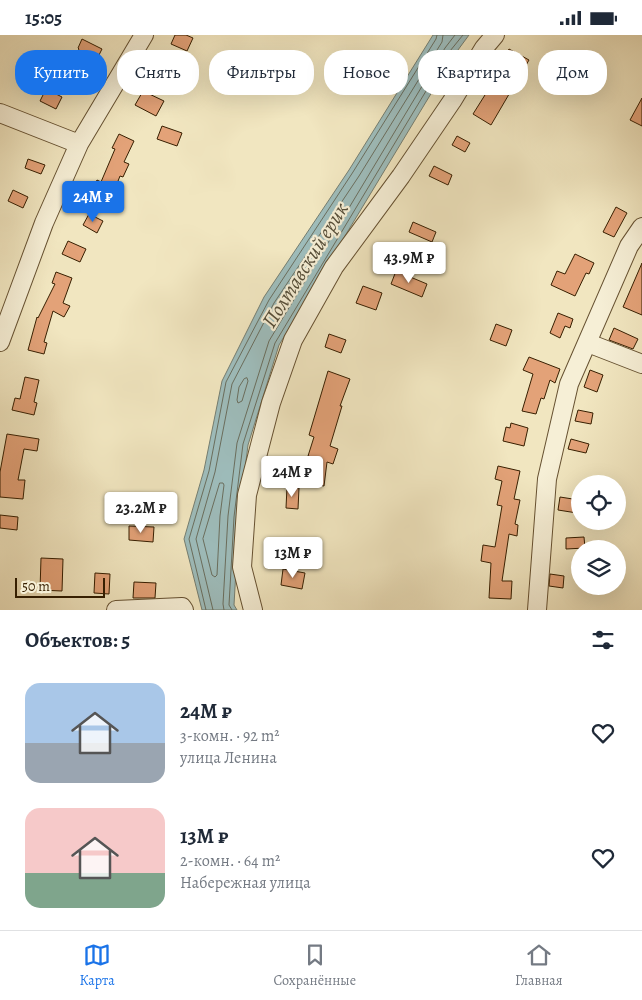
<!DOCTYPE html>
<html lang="ru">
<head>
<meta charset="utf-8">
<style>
  :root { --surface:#fff; --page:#f6f6f7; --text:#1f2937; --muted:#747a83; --line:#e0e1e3; --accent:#1a73e8 }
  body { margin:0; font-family:Alegreya,serif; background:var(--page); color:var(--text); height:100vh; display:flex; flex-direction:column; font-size:19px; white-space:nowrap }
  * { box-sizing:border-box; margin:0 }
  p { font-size:16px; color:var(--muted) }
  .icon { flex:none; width:28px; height:28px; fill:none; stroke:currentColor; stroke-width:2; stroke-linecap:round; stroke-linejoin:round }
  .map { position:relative; height:575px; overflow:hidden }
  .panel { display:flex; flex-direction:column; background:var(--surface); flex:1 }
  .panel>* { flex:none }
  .guide { position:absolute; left:15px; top:15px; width:612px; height:45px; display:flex; gap:10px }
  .tools { position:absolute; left:571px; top:440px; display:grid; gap:10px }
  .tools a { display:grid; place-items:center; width:55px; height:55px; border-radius:50%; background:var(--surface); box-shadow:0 5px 20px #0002; font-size:25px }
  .scale { position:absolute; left:15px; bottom:12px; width:90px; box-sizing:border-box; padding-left:5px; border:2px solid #371f01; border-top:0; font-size:14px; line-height:18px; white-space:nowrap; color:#371f01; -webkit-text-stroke:4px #f6efd6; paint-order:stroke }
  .price { position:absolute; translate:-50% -42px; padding:0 11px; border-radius:5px; background:#fff; color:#222; font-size:16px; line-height:32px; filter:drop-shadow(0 1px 2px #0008) }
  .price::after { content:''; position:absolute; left:50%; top:30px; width:15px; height:11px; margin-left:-8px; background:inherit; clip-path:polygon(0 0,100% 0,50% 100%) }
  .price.on { background:var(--accent); color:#fff }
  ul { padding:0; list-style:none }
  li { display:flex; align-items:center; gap:15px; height:125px; padding:0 25px }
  li span { display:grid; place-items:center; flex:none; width:140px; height:100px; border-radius:15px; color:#555 }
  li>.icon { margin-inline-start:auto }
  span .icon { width:60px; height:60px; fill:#fffc; stroke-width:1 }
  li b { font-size:21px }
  h2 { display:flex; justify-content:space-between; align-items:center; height:60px; padding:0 25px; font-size:21px }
  .chip { padding:0 18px; border-radius:20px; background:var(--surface); box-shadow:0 5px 20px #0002; font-size:18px; line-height:45px }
  .chip.on { background:var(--accent); color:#fff }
  .status { display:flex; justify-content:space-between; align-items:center; height:35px; padding:0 25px; background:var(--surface); direction:ltr }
  .status svg { height:14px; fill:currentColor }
  .dock { display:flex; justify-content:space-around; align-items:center; height:70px; border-top:1px solid var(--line); background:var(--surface); font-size:14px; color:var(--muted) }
  .dock a { display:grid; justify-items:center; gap:2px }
  .dock .on { color:var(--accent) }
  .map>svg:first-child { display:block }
</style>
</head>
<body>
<div class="status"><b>15:05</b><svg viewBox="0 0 49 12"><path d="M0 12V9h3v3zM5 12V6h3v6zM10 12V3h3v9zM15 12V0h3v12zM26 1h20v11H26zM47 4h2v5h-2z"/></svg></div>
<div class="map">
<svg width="642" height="575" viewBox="0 0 642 575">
  <rect width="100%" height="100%" fill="#f1e6c0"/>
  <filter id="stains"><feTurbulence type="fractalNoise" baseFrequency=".004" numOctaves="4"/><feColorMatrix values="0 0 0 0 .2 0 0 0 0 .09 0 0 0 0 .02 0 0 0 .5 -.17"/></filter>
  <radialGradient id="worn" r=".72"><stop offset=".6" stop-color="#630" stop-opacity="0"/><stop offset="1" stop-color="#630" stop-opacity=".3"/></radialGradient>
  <!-- water -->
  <path fill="#9ebdbc" stroke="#757e71" d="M433 0H469L455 19 279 310 248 410 239 482 234 570 237 575H202L184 504 204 435 222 346 264 262 349 135Z"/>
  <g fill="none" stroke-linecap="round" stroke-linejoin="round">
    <!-- shore -->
    <path stroke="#6a6e5e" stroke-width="1" d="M247 343 248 346 242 366 238 368 237 365 239 352 244 344Z
      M220 448H223L224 450 220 481 217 540 215 542 212 540 203 504Z
      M206 575 189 504 209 436 226 347 269 265 353 137 436 4 437 0
      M213 575 196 504 215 437 232 349 274 268 359 141 442 7 443 0
      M224 575 223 569 228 481 237 408 269 306 445 13 455 0
      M232 575 229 570 234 482 243 409 275 308 450 16 463 0"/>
  </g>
  <!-- building -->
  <path fill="#e3a278" stroke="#371f01" d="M175 0H186L193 3 187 16 171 9Z
    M82 4 102 14 83 52 64 42 79 14 78 13Z
    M509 14 529 25 491 90 473 79 490 52 488 51Z
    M161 24 186 40 180 50 154 35Z
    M46 54 62 62 56 74 40 66Z
    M143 56 164 66 156 81 135 70Z
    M642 63V91L630 85Z
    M162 91 182 98 177 111 157 104Z
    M119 99 134 106 124 127 129 129 123 142 120 141 111 164 92 156 97 145 101 147 115 114 112 113Z
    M457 101 470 108 465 117 452 110Z
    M28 124 45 130 41 139 25 133Z
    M434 131 452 140 448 150 429 141Z
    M13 155 28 162 23 173 8 166Z
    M616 172 627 178 614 202 603 197Z
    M89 179 103 186 97 198 83 190Z
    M413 187 436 197 432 207 409 197Z
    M68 206 86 214 80 227 62 219Z
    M575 219 594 228 589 239 586 238 575 261 551 250 557 236 565 239Z
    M642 228V280L623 272Z
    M396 236 427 249 422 262 391 249Z
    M56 237 72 243 63 268 70 271 64 282 53 276 44 307 47 308 44 319 28 315 37 282 38 283 55 249 52 248Z
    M363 251 382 258 376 275 356 268Z
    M558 278 573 284 570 293 565 291 560 303 550 298Z
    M496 289 512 295 506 311 490 305Z
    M614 293 638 304 633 314 609 305Z
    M329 299 346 305 341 318 325 312Z
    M529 322 560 334 555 348 550 345 544 364 541 363 536 379 522 376 533 339 523 335Z
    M590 335 603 340 597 357 584 352Z
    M328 336 350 344 340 371H342L330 411 338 414 333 429 327 427 324 451 308 448 312 422 308 421 314 402 309 400Z
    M25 342 39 345 34 367 37 368 34 380 12 375 15 363 20 364Z
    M578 375 593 378 591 389 575 386Z
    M511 388 528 393 524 411 503 406 506 392 510 393Z
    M7 399 39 404 37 416 24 414 18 445H25L23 464 0 462V437Z
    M571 404 589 409 586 418 568 414Z
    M498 431 520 436 514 464 520 465 515 489 518 490 517 501 509 499 502 546H512L511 564 489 563 491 528 481 526 483 510 495 512 502 471 497 470 502 446 495 444Z
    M287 452 299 453 298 474 286 473Z
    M560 462 579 465 577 478 558 475Z
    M0 480 18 482 17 495 0 493Z
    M129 491 154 492 153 507 129 505Z
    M584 502 585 513 566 514V503Z
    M292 504 306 507 304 518 290 516Z
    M41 523 63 524 62 556 40 555Z
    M283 534 305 538 302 554 281 550Z
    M95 538 110 539 109 559 94 558Z
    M550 539 564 541 563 553 549 551Z
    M134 547 156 548 155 563H133Z"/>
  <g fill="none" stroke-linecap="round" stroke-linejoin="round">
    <defs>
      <path id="minor" d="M0 78 79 109
        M0 307 44 188 79 109 144 0
        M588 308 642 329
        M116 575 182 572 184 575
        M253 575 242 532 247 460 271 368 293 305 334 232 401 141 452 66 484 13 495 0
        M537 575 547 444 569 349 629 211 642 192"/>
    </defs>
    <!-- minor casing -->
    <use href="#minor" stroke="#665131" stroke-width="20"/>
    <!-- minor -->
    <use href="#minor" stroke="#f6efd6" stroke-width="18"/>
  </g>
  <g text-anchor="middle" stroke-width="4.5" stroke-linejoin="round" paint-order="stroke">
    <!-- water labels -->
    <g font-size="21" font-style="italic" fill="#564e39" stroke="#f6efd6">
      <text transform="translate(305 230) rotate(-58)" y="7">Полтавский ерик</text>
    </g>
  </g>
  <rect width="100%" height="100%" filter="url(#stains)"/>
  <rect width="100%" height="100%" fill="url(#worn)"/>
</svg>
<div class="tools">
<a><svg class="icon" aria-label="locate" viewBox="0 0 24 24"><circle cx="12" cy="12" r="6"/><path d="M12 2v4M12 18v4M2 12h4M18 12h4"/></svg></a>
<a><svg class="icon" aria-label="layers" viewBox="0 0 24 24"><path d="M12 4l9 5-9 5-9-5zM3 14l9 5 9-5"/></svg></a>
</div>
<div class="scale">50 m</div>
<b class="price on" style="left:93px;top:188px">24M ₽</b>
<b class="price" style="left:409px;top:249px">43.9M ₽</b>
<b class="price" style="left:292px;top:463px">24M ₽</b>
<b class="price" style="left:141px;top:499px">23.2M ₽</b>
<b class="price" style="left:293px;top:544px">13M ₽</b>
<div class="guide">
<a class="chip on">Купить</a>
<a class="chip">Снять</a>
<a class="chip">Фильтры</a>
<a class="chip">Новое</a>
<a class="chip">Квартира</a>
<a class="chip">Дом</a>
</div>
</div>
<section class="panel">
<h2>Объектов: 5<svg class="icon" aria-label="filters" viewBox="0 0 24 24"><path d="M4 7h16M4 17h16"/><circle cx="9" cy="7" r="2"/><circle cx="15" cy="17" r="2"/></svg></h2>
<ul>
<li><span style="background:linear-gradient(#a9c7e8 60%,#9aa5b1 0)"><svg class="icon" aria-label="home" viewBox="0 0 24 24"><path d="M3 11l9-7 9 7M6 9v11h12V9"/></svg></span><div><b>24M ₽</b><p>3-комн. · 92 m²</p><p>улица Ленина</p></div><svg class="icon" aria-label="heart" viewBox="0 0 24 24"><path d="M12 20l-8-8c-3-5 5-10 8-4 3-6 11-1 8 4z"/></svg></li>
<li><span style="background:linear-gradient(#f6c9c9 65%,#7fa58c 0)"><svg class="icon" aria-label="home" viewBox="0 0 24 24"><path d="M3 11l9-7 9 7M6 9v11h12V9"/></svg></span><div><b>13M ₽</b><p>2-комн. · 64 m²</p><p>Набережная улица</p></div><svg class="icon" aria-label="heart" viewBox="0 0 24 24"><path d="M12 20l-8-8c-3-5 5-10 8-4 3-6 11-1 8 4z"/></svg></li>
</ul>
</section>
<nav class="dock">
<a class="on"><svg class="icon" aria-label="map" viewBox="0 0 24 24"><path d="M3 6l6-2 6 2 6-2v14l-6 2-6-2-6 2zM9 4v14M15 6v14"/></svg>Карта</a>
<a><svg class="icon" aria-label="saved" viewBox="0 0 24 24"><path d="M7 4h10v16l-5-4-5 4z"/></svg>Сохранённые</a>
<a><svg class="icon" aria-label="home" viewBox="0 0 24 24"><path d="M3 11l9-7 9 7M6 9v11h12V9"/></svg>Главная</a>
</nav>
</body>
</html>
